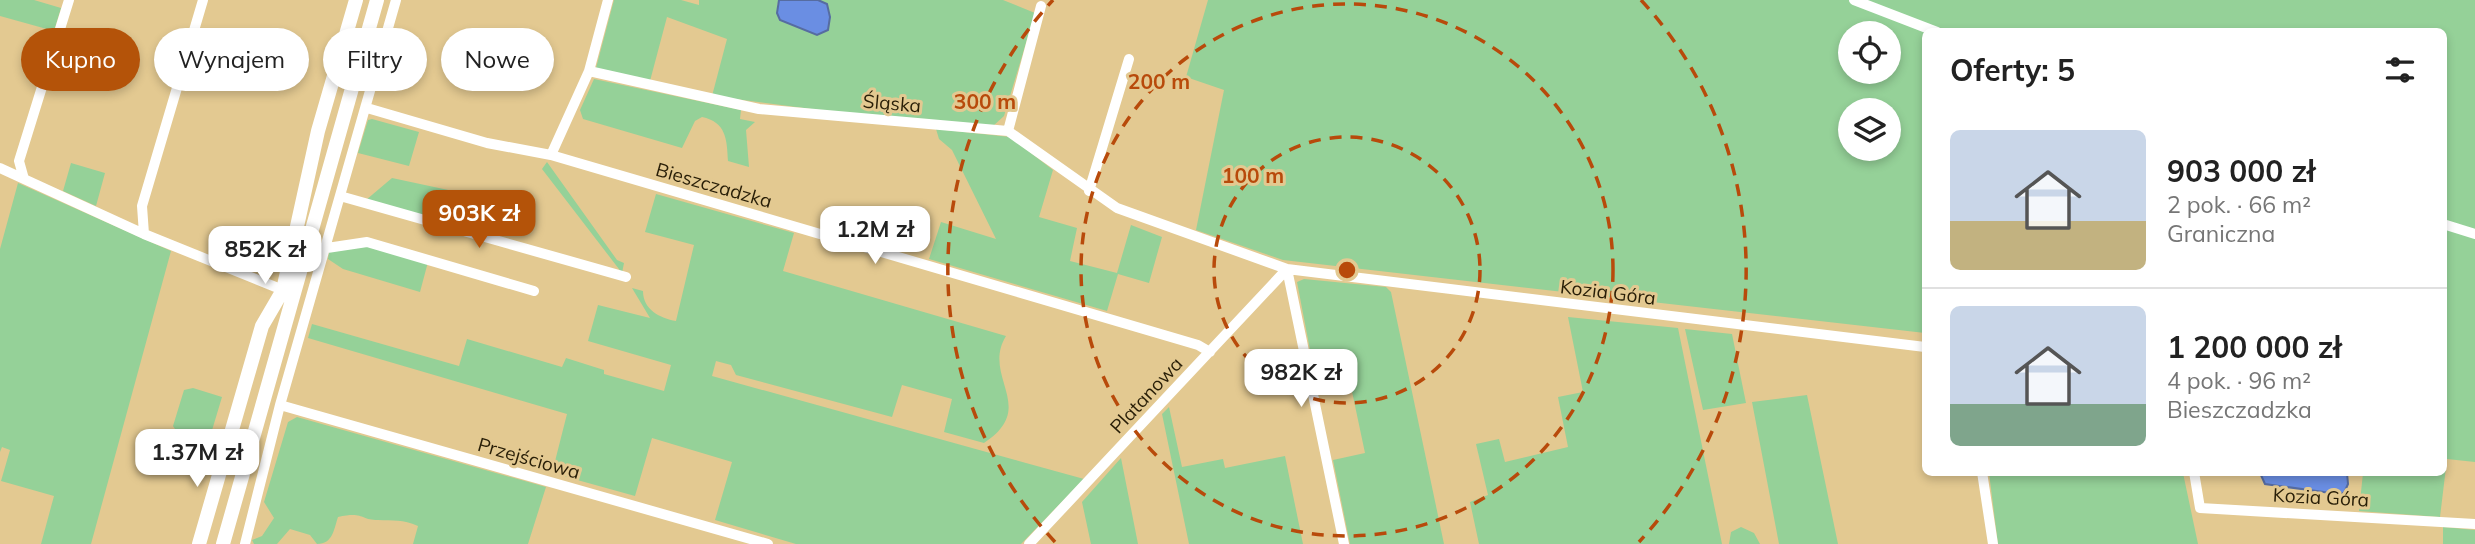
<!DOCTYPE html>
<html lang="pl">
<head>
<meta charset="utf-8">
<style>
  :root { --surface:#fff; --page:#f2f2f2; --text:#222; --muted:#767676; --line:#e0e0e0; --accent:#b45309 }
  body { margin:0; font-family:Mulish,sans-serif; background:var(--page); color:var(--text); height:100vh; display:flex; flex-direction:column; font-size:26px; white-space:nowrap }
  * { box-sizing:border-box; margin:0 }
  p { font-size:23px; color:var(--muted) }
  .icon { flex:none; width:38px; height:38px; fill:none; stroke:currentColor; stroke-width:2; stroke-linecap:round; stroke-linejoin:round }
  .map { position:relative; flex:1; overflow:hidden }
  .sheet { position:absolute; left:1922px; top:28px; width:525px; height:448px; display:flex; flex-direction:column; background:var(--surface); border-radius:10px; box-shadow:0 4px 10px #0003 }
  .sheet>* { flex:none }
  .hud { position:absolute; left:21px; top:28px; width:665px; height:63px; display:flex; gap:14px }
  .controls { position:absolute; left:1838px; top:21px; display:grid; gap:14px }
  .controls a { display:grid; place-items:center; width:63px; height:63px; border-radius:50%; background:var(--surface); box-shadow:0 4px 10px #0003; font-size:35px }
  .price { position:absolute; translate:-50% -60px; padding:0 16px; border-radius:14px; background:#fff; color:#222; font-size:23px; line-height:46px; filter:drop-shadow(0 2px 4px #0008) }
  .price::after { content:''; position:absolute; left:50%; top:42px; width:21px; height:16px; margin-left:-10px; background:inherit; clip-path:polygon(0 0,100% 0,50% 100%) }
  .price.current { background:var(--accent); color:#fff }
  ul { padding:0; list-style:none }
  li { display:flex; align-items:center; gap:21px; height:175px; padding:0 28px }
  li+li { border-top:2px solid var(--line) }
  li span { display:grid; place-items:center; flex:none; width:196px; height:140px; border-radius:10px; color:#555 }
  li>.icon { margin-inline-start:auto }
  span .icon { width:84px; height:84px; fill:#fffc; stroke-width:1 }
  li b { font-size:30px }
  h2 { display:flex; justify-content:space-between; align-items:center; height:84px; padding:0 28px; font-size:30px }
  .chip { padding:0 24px; border-radius:32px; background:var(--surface); box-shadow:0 4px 10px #0003; font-size:24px; line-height:63px }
  .chip.current { background:var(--accent); color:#fff }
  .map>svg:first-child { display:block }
</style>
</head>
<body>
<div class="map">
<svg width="2475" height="544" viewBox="0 0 2475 544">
  <rect width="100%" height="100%" fill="#e3c991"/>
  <!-- green -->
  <path fill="#95d198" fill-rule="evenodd" d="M0 0H34L61 8 54 31 0 16Z
    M614 0H681L699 5V0H779L777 6 811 32 827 4 818 0H1003L1035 13 1004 116 992 127 857 115 712 96 727 39 667 17 650 81 596 68Z
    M1208 0H2475V462L2447 459 2440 517 2359 511 2363 473 2443 472V32H1925V333L1283 260 1196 230 1224 90 1186 77ZM1850 33H1888V72H1850ZM1850 110H1888V149H1850Z
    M594 79 741 110 740 119 755 122 746 130 749 167 728 161C727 139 726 122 702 117L695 121 682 148 583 119 580 110Z
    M372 119 419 132 409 166 358 153 368 120Z
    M936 129 1010 137 1053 170 1039 217 1077 228 1070 261 1117 273 1131 225 1162 237 1149 283 1118 274 1107 311 929 259 941 222 996 239 952 150 939 139Z
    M547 162 617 260 624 263 622 273 542 169Z
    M71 163 105 173 96 206 63 191Z
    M392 178 467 194 487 192 475 231 366 200Z
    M18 183 171 251 91 544H41L54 496 1 481 10 450 2 447 0 452V249Z
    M656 194 794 233 783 271 1006 336C981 377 1039 407 984 443L944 432 952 399 902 385 892 417 736 375 731 365 716 361 712 376 1084 479 1021 544H796L715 520 732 462 652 438 635 496 552 473 567 414 308 338 312 324 459 366 467 339 562 367 566 358 604 370V374L664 391 671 365 588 341 598 305 650 318 632 288 643 291C643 310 660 318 676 321L694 245 645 232Z
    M368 244 428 262 420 292 343 269 328 259 329 252Z
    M1304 279 1386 287 1391 292 1444 544H1350L1333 460 1365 453 1343 349 1311 355 1297 282Z
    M1568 317 1678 328 1722 544H1479L1470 502 1488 495 1476 444 1499 439 1505 462 1568 447 1558 397 1583 392Z
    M1685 329 1732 334 1746 403 1703 410Z
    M193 388 222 397 204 457 188 449 173 426 184 390Z
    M1807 395 1838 544H1779L1752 402Z
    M1169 407 1182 467 1223 459 1225 468 1285 456 1303 544H1189L1162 414Z
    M297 417 546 487 528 544H413L418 526C402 519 394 521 378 520 360 520 364 511 338 517 334 529 333 544 317 544L310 535 290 529 277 544H254L252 540 262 536 274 518 264 502 288 422Z
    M1121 458 1138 544H1091L1082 502Z
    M1989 473H2183L2198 544H1998Z
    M1741 527 1754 533 1760 544H1729L1731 532Z
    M2443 527 2475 530V544H2443Z"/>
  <!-- water -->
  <path fill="#6a8ee3" stroke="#566ca1" stroke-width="2" d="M779 0H818L827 4 830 17 828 30 817 35 780 20 777 13Z
    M2260 473H2347L2348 484 2344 493 2338 494 2265 484Z"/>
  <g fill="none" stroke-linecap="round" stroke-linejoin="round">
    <!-- minor -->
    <path stroke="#fff" stroke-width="10" d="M1854 0 1937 32
      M589 71 759 109 1008 131 1117 208 1287 269 1925 347
      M367 108 487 143 551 155 1198 345 1210 352
      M1008 131 1041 6
      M551 155 589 71 608 0
      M0 168 144 234 283 290
      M24 179 19 161 69 0
      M1089 191 1129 59
      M340 196 626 277
      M2443 224 2475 234
      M144 234 142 206 203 0
      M327 248 367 242 534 291
      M1287 269 1344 544
      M280 405 768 544
      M1982 472 1993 544
      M2194 472 2200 508 2475 524
      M245 544 280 405 396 0
      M1029 544 1287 269"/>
    <!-- secondary -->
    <path stroke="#fff" stroke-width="14" d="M199 544 262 326 283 290 318 131 356 0
      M223 544 377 0"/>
  </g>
  <!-- distance rings -->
  <g fill="none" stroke="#b84a0b" stroke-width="3.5" stroke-dasharray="12 9">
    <circle cx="1347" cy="270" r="133"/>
    <circle cx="1347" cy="270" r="266"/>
    <path d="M1055 542A399 399 0 0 1 1053 0M1641 0A399 399 0 0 1 1639 542"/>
  </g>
  <g text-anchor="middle" stroke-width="6" stroke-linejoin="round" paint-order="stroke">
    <!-- street labels -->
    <g font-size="19" fill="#281e07" stroke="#e3c991">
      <text transform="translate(892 103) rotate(5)" y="7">Śląska</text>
      <text transform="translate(714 185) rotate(16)" y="7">Bieszczadzka</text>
      <text transform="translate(1608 292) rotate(7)" y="7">Kozia Góra</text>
      <text transform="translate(1146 395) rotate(-47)" y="7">Platanowa</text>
      <text transform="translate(529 458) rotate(16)" y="7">Przejściowa</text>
      <text transform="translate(2321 497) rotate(3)" y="7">Kozia Góra</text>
    </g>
  </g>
  <circle cx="1347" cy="270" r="10" fill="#b84a0b" stroke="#e3c991" stroke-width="3.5"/>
  <g font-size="21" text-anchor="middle" font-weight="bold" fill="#b84a0b" stroke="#e3c991" stroke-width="6" stroke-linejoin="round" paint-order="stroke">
    <text x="1159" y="89">200 m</text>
    <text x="985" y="109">300 m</text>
    <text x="1253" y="183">100 m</text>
  </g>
</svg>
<div class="controls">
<a><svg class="icon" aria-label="locate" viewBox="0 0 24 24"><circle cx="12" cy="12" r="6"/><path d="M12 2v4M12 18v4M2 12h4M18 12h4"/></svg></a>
<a><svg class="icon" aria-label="layers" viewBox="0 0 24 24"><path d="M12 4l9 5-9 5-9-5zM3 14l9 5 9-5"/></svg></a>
</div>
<b class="price current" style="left:479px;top:250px">903K zł</b>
<b class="price" style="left:875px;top:266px">1.2M zł</b>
<b class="price" style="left:265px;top:286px">852K zł</b>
<b class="price" style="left:1301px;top:409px">982K zł</b>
<b class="price" style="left:197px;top:489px">1.37M zł</b>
<div class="hud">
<a class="chip current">Kupno</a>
<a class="chip">Wynajem</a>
<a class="chip">Filtry</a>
<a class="chip">Nowe</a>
</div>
<section class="sheet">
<h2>Oferty: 5<svg class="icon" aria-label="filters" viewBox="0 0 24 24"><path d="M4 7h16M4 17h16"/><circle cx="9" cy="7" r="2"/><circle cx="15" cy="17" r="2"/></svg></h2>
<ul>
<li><span style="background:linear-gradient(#c9d6e8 65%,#c2b280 0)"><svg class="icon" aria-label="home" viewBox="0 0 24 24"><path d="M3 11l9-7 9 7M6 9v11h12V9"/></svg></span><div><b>903 000 zł</b><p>2 pok. · 66 m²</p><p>Graniczna</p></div></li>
<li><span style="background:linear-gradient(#c9d6e8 70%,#7fa58c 0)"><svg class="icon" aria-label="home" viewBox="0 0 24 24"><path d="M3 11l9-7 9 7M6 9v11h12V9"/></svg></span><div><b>1 200 000 zł</b><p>4 pok. · 96 m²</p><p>Bieszczadzka</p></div></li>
</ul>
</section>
</div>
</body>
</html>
